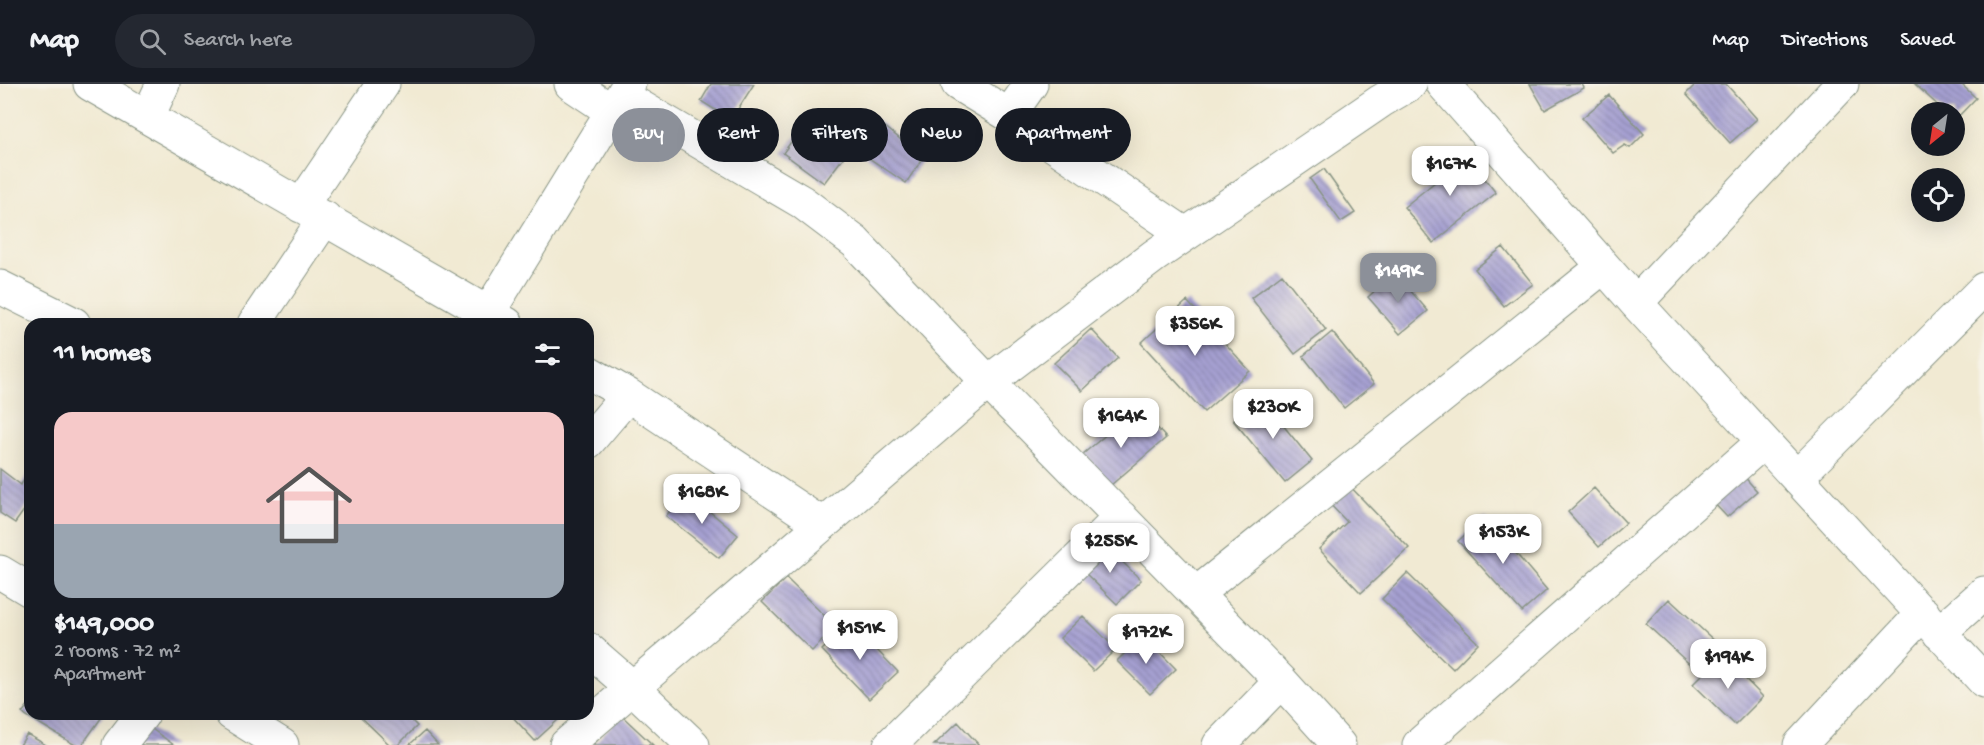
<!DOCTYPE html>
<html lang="en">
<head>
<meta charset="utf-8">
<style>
  :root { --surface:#171b24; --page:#242831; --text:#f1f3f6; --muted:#9ea1a6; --line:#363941; --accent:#8c9099 }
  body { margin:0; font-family:"Gochi Hand",sans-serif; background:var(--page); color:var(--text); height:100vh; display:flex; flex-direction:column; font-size:22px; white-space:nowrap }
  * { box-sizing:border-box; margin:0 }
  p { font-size:20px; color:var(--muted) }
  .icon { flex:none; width:33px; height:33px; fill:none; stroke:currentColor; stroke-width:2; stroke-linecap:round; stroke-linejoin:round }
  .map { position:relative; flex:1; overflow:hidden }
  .sheet { position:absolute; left:24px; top:234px; width:570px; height:402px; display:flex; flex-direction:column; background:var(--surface); border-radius:18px; box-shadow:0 6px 24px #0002 }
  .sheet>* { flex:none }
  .banner { position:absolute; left:612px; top:24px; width:570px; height:54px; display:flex; gap:12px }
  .needle { width:39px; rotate:210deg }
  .tools { position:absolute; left:1911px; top:18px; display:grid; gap:12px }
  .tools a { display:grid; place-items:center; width:54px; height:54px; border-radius:50%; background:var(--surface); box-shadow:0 6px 24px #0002; font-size:30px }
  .price { position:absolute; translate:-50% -51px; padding:0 14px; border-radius:12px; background:#fff; color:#222; font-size:20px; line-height:39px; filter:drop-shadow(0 2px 3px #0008) }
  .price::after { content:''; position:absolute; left:50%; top:36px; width:18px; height:14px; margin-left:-9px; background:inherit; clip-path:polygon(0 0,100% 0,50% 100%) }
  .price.current { background:var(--accent); color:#fff }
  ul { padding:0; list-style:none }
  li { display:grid; align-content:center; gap:12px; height:318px; padding:0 30px }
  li+li { border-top:2px solid var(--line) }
  li span { display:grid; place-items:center; height:186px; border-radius:18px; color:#555 }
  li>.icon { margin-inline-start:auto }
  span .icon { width:108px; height:108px; fill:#fffc; stroke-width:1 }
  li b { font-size:26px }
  h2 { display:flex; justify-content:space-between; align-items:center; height:72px; padding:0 30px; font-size:26px }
  .pill { padding:0 21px; border-radius:27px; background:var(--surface); box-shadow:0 6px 24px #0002; font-size:21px; line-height:54px }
  .pill.current { background:var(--accent); color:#fff }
  header { display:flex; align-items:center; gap:36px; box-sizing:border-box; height:84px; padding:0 30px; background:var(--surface); border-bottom:2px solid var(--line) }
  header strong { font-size:28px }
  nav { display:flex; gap:33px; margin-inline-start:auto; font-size:21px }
  .search { width:420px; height:54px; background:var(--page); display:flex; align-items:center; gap:15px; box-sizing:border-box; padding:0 21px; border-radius:33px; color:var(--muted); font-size:22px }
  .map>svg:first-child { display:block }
</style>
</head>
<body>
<header>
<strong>Map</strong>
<div class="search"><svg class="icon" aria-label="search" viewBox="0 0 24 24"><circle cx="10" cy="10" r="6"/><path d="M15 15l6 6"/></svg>Search here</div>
<nav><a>Map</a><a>Directions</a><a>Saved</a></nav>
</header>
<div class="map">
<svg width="1984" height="661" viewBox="0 0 1984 661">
  <defs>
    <pattern id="building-back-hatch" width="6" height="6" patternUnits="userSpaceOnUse" patternTransform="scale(1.5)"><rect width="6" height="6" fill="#a6a0d2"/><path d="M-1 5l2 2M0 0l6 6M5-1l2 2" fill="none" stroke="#8784ab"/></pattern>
  </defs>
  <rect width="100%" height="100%" fill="#f7f3e8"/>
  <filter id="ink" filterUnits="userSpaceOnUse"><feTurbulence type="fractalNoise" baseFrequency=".0167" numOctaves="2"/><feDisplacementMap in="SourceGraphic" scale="12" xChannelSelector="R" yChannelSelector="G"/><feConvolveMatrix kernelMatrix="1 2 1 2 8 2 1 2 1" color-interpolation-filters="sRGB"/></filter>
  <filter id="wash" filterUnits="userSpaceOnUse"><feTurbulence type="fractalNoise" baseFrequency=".008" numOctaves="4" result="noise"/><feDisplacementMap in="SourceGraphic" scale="24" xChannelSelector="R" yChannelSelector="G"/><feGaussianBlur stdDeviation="1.35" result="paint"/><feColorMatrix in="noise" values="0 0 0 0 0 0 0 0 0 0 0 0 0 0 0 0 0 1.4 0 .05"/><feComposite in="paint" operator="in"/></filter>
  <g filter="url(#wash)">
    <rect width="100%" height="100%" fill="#f1ead3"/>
    <g id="blocks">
      <!-- building -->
      <path fill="url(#building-back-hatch)" d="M711 0H754L731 36 701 17Z
        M1530 0H1582L1584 4 1545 26Z
        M1696 0H1726L1757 35 1730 59 1686 10Z
        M1915 0H1961L1976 14 1954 37V28H1945Z
        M1609 11 1644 50 1630 64 1625 61 1613 69 1582 34Z
        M872 32 923 74 906 99 851 62Z
        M801 44 843 74 824 99 783 69Z
        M1462 66 1496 109 1433 159 1404 123 1435 98 1429 92Z
        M1324 85 1355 129 1341 138 1310 95Z
        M1503 163 1533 200 1504 222 1475 185Z
        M1395 189 1428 227 1400 250 1368 213Z
        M1282 190 1326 246 1295 270 1251 214Z
        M1187 217 1250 287 1204 328 1141 259Z
        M1091 245 1118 274 1082 307 1054 279Z
        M1332 248 1374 300 1344 324 1303 272Z
        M1261 314 1312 377 1285 399 1233 336Z
        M1139 323 1166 354 1104 407 1077 375Z
        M0 385 21 401 30 386V418L15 439 0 429Z
        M1741 389 1757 407 1727 433 1711 416Z
        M1345 397 1409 464 1361 509 1319 465 1347 438 1325 415Z
        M1594 404 1626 439 1599 463 1568 428Z
        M686 408 738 451 719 474 666 432Z
        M1485 433 1547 506 1522 528 1458 457Z
        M1103 459 1141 496 1117 520 1079 483Z
        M1407 489 1478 559 1453 585 1382 515Z
        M786 494 836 543 812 567 762 518Z
        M1669 515 1720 562 1697 587 1646 540Z
        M1083 532 1116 565 1093 587 1060 554Z
        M851 539 898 588 869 615 822 566Z
        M1143 551 1176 585 1150 610 1117 577Z
        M1722 571 1763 613 1735 641 1693 600Z
        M30 619V630H104L82 661H75L22 629Z
        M361 630H405L417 642 398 661H390L360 632Z
        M510 630H553L558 636 535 657Z
        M621 631 653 661H593Z
        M958 638 979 661H934Z
        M149 643 174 661H136Z
        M425 647 438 661H409Z
        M27 650 46 661H20Z"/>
    </g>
  </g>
  <g filter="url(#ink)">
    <use href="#blocks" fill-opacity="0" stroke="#889484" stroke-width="1.5"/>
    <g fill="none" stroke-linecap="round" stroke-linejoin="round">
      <defs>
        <path id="minor" d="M90 0 507 240
          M571 0 613 28
          M958 0 1009 31 1185 150
          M1443 0 1636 219 1984 597
          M622 12 802 118 855 158 988 298 1281 597 1339 661
          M1009 31 1031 0
          M148 32 163 0
          M301 122 383 0
          M0 203 74 240
          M1636 219 1842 0
          M488 229 629 0
          M254 240 325 134
          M588 288 628 311 822 440
          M588 358 628 311
          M1797 393 1984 205
          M0 488 30 506
          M1196 510 1603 183
          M1939 549 1984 509
          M588 565 633 604 693 661
          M232 630 282 661
          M119 661 143 630
          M566 661 988 298 1154 172 1381 17 1410 0
          M890 661 1121 433
          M1219 661 1281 597
          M1419 661 1763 358
          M1800 661 1923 529"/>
      </defs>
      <!-- minor casing -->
      <use href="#minor" stroke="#889484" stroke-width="35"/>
      <!-- minor -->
      <use href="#minor" stroke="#fff" stroke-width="33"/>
    </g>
  </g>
</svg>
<div class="tools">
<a><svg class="needle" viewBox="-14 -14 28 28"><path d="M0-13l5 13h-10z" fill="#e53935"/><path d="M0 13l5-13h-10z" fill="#9ea1a6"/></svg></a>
<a><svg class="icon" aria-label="locate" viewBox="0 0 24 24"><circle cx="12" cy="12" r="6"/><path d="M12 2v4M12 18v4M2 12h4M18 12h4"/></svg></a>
</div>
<b class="price" style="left:1450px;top:113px">$167K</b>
<b class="price current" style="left:1398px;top:220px">$149K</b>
<b class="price" style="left:1195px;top:273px">$356K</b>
<b class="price" style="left:1273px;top:356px">$230K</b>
<b class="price" style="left:1121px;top:365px">$164K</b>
<b class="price" style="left:702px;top:441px">$168K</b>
<b class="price" style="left:1503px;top:481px">$153K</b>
<b class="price" style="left:1110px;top:490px">$255K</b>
<b class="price" style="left:860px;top:577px">$151K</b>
<b class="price" style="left:1146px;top:581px">$172K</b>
<b class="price" style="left:1728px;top:606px">$194K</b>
<div class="banner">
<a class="pill current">Buy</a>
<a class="pill">Rent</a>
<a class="pill">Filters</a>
<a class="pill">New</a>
<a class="pill">Apartment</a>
</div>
<section class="sheet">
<h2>11 homes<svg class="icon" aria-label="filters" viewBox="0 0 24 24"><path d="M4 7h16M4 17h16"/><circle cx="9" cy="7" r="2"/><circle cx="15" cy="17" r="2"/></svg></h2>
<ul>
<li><span style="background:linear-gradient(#f6c9c9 60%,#9aa5b1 0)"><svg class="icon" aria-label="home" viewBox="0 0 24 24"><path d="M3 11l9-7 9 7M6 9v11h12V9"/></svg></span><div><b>$149,000</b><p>2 rooms · 72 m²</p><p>Apartment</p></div></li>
</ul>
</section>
</div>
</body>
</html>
